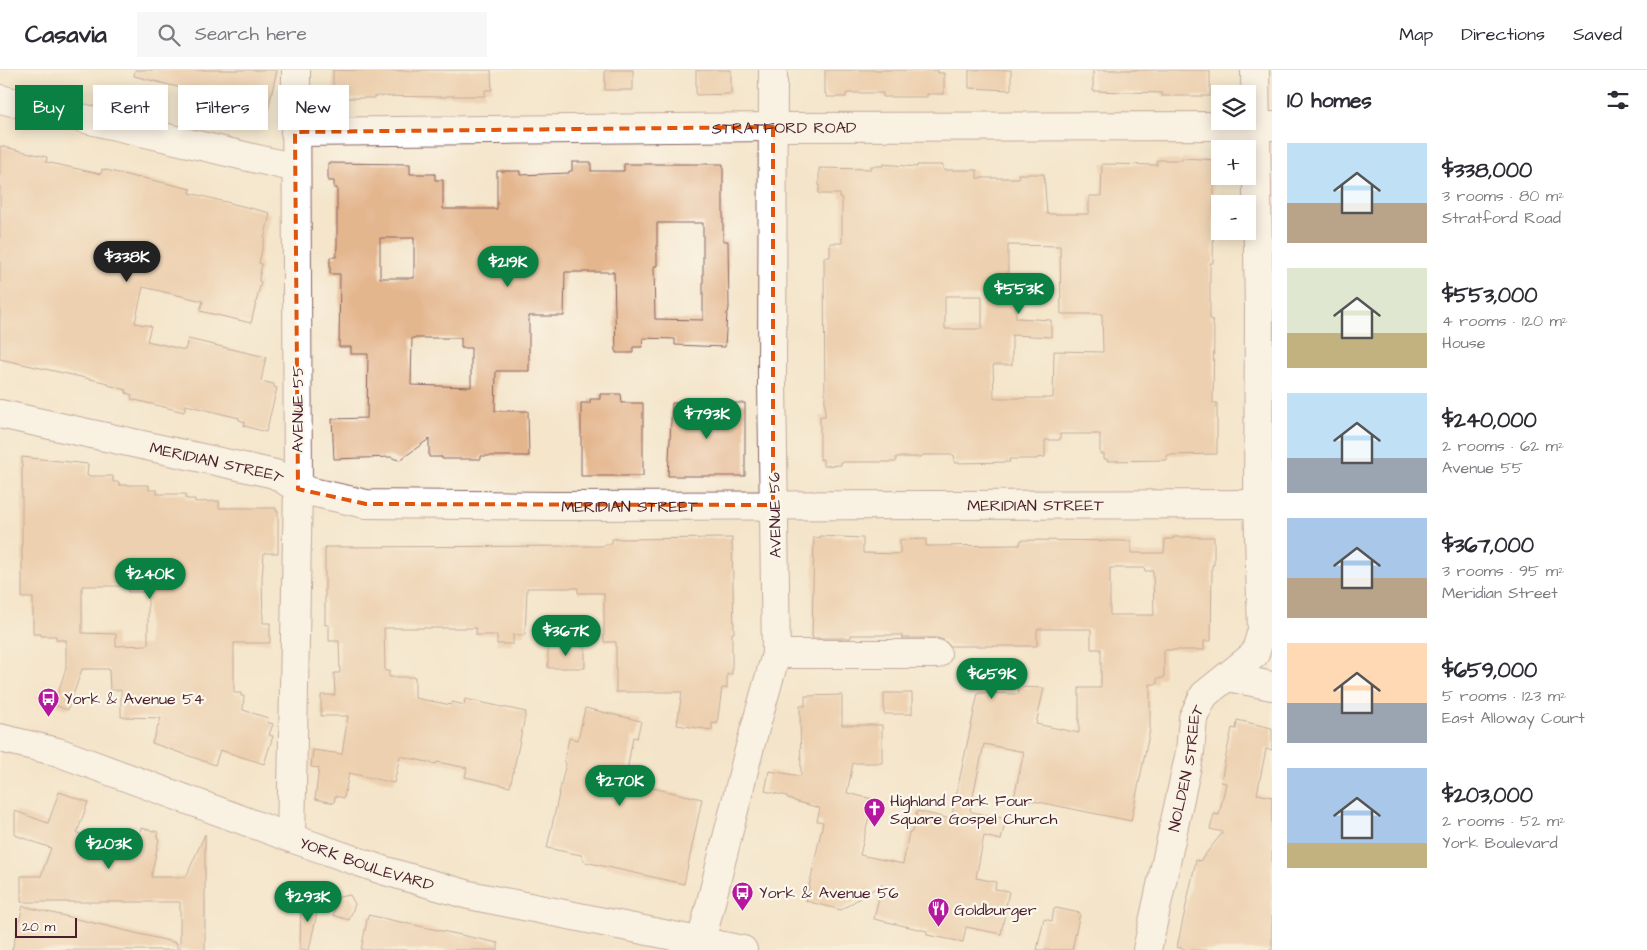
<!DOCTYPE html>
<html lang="en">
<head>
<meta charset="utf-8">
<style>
  :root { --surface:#fff; --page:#f7f7f7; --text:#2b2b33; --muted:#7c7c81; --line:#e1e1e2; --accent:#0b8043 }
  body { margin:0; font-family:"Architects Daughter",sans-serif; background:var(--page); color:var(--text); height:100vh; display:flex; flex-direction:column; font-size:19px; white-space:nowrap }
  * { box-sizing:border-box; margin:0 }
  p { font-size:16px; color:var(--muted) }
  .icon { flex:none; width:28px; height:28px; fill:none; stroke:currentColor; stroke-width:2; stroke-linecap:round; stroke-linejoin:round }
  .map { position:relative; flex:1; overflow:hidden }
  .drawer { display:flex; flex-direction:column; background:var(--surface); width:375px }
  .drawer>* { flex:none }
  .hud { position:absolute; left:15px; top:15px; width:475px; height:45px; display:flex; gap:10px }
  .controls { position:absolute; left:1211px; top:15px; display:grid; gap:10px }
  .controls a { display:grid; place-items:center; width:45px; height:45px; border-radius:0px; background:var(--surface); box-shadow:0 2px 12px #0003; font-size:25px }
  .scale { position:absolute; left:15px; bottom:12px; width:62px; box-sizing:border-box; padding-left:5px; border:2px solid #4a1f2b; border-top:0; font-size:14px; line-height:18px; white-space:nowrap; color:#4a1f2b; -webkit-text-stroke:4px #fbf7ec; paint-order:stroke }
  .price { position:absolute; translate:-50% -42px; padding:0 11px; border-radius:18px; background:var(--accent); color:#fff; font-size:16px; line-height:32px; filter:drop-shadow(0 1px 2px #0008) }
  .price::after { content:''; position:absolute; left:50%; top:30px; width:15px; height:11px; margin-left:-8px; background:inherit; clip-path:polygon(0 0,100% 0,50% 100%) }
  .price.on { background:#222; color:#fff }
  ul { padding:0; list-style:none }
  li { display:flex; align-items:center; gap:15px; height:125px; padding:0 15px }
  li span { display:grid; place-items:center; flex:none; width:140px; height:100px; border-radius:0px; color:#555 }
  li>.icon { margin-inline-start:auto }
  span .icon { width:60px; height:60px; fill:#fffc; stroke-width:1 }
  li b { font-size:21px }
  h2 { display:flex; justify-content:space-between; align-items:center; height:60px; padding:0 15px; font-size:21px }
  .tag { padding:0 18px; border-radius:0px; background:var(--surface); box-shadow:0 2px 12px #0003; font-size:18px; line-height:45px }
  .tag.on { background:var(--accent); color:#fff }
  header { display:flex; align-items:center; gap:30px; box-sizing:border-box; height:70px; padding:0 25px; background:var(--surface); border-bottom:1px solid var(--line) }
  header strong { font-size:24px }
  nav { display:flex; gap:28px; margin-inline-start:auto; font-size:18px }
  .search { width:350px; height:45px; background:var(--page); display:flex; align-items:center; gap:12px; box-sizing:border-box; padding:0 18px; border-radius:0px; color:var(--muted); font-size:19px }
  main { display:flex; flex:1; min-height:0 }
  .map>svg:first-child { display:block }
</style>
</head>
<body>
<header>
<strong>Casavia</strong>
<div class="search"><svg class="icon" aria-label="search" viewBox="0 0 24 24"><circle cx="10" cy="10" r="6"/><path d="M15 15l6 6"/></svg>Search here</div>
<nav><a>Map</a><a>Directions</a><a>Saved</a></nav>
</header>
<main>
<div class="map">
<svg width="1272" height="880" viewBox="0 0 1272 880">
  <rect width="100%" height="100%" fill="#fbf7ec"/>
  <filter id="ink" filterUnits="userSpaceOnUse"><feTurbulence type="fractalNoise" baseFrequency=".02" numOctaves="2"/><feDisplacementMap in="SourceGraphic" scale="10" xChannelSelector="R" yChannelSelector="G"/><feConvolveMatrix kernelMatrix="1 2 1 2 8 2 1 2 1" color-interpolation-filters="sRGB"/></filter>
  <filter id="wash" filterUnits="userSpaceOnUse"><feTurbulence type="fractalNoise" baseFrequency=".0096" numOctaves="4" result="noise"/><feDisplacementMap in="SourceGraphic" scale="20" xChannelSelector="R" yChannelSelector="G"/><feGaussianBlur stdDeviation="1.12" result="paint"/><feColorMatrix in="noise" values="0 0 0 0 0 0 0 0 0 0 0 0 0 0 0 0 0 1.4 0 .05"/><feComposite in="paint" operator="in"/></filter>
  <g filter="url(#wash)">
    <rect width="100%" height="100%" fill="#f4e5cb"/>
    <g id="blocks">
      <!-- building -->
      <path fill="#e4b68e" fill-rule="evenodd" d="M135 0H277L268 40 134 6Z
        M333 0 420 1V0H491L492 20H485V26H446V27L374 26V28H338V25H333Z
        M605 0H633V20H605Z
        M696 0H731V24L696 25Z
        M825 0H938V3H944V24H927V27H883V23H848L846 24V27H827V24H825Z
        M969 0H1011V19L1010 20 969 18Z
        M1093 0H1210V26H1162V23L1093 21Z
        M0 76 47 87 46 92 101 104 102 99 139 108V107L191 119 190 123 270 143 259 193 262 194 259 208V211L261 212 251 253 200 241 203 231 143 217 135 253 151 256 147 271 185 280 188 269 266 287 261 311 274 314V317L277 318 266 362 244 356 245 352 239 350V348L186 335 184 342 131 329 132 325 126 323V320L108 315V313L0 289Z
        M1182 88 1219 90V111H1214L1213 193H1210V249H1212L1214 259 1213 333H1217V384L1167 385V390L1107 391V389H1104V384H1100V364H1060V370H1045V387L1037 388V389H1009L1010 392 955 393 954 385H923L921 387H896V392H841V395L823 396V389L820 390V346H825L824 187H830V173H842V128H840V124H819V98L871 99V96H883V94L917 97V95H943V100H977V108H1019L1018 104H1044L1047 144H1089V126H1101L1102 94 1157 95V90H1182ZM1008 175 1060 176 1061 244H1102L1103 282 1054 281 1053 328H994L993 295H1012V265L1051 267V250L1016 248V227H1008ZM945 226H982V259H945Z
        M572 92H591V101H624V94H723V171H728L729 238 728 243H727L725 277 675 275V269L643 268 642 277H633V283H616L614 202H565L564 246H529V301H496L495 341H528L529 386H481V389H442V387H429V369L400 390 395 389 391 387 334 389 332 349 367 348 368 284H351V277H339L340 204H330V187H336L337 177V118H334V111H328V93L410 94V104H435V110H443V139H497V101H520V105L569 103V101H572ZM657 153H703V250L655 249 654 196H657ZM380 168H414V208H380ZM412 268H461V278H471V317L411 315Z
        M600 324H621L622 333H643V406H581V333H590V329H600Z
        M672 333H745V406H668Z
        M22 387 88 394 87 406H113V412H119V415H149V420H157V424H186V429H195V432L219 431V438H276V441H278V483H264L262 508 263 553H270V573H234V623H241V626H244L243 640 268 648 267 652 273 654 269 665 273 666 264 694 220 680 215 695 152 673 161 648 121 647V620H110L109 599H82L68 640 54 635 66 598V570H56V566H41V564H33V528H22ZM82 516H128V522H148V575L116 576V564L82 563Z
        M820 466 863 468V483L900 484V470L926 469V476L1020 475 1021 470 1131 471V483H1164L1165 469H1173V467H1214V495H1212L1211 571H1204V580H1164V608H1157V614H1150V660L1131 751 1014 727 1024 682 984 674 970 740 972 742 1006 749 1001 770 984 766 976 808 996 812 995 819 1009 821 1001 864 966 857 963 872 927 865V861L874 849 882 814 841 840 806 831 823 752 817 751 820 738 794 731V730L787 728V726L765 721 769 701 801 706 800 636H805V626L842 625V655H882V693H853L847 723 873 729 860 785 903 794 909 762H912L917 741 951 749 978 623 1019 624 1018 617 1044 618 1036 654 1079 663V618H1101V579H1091V559H1037V576H950L944 570 937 568H902V565H851V568H812L814 467 820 468ZM1110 498H1144L1145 501H1153L1154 545H1110Z
        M732 468 734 563H732V604H727V618H722L717 654 712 653V660L677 655 682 622H616V572H604V523H578V518H527L525 565H513V574H497V565H476V558H384L385 601H389V607H415V628L451 635 452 632 464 635 465 629 526 642 510 717 465 707 467 698 437 692 436 694 400 686 394 713 349 703 344 728 335 726 334 733 315 729 319 698 311 697 313 680 342 684 348 646H321V625H335L334 603H340L339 571H329V555H325V477L605 476V474H612V469Z
        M548 576 585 577V598H548Z
        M884 623H912V644H884Z
        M585 638 641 651 637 668 633 667 625 712 702 729 684 814 585 792 581 785 547 778 565 697 566 693 564 692 569 668 578 670Z
        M1237 650 1272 658V680L1266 679 1257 724 1272 727V880H1188L1177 877 1196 790 1200 791 1223 762 1210 759 1214 744 1219 745 1226 713 1221 712 1225 690 1232 658 1236 659Z
        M59 722 88 732 77 763 133 783 137 764H140L141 758 158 762 157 768 159 769 151 807H186L205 764V880H180V832H21V806H41L51 778 15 765V741L48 753Z
        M350 825 355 834 349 850 333 845 339 827Z
        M301 830 319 834 309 880H300Z
        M23 836 177 873V880H12Z
        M1056 838 1080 843 1072 880H1037L1044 849 1052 851 1054 839Z
        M368 845 498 873V880H361Z"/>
    </g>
  </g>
  <g filter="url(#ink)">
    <use href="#blocks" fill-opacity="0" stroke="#866463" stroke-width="1"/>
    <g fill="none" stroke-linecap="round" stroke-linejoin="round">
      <defs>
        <g id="minor">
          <path d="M0 29 296 98"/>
          <path id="s1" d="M295 62 773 57 1272 56"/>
          <path id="s2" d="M0 344 275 404 298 419 366 434 554 436 1272 434"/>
          <path d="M776 584H937"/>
          <path d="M1228 607 1272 616"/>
          <path d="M291 768 298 419 296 0"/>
          <path d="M699 880 749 680 776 584 772 313 773 0"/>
          <path id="s3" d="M1147 880 1190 682 1193 648 1204 625 1255 584 1262 560 1258 434 1259 239 1255 0"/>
        </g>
        <g id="major">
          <path id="s4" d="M0 668 58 682 291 768 382 800 469 825 743 880"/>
        </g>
      </defs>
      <!-- minor casing -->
      <use href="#minor" stroke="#866463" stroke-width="30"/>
      <!-- major casing -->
      <use href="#major" stroke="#866463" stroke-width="30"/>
      <!-- minor -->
      <use href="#minor" stroke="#fff" stroke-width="28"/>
      <!-- major -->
      <use href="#major" stroke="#fff" stroke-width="28"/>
    </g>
  </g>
  <!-- marked area -->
  <path d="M0 0H1272V880H0ZM773 57V435L366 434 298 419 295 62Z" fill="#f4e5cb" fill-opacity=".55" fill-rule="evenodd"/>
  <path fill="none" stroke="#e0560e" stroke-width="4" stroke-dasharray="10 6" stroke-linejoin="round" d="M773 57V435L366 434 298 419 295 62Z"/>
  <!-- icons -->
  <defs>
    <symbol id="bus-pin" viewBox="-11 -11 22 30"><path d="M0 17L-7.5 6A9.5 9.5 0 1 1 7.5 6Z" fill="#b5179e" stroke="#fbf7ec"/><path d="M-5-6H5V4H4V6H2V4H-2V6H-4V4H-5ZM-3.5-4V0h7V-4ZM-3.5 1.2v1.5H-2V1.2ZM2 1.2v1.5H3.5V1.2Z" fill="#fff"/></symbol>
    <symbol id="church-pin" viewBox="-11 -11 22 30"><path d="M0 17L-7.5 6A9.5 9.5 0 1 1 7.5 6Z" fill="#b5179e" stroke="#fbf7ec"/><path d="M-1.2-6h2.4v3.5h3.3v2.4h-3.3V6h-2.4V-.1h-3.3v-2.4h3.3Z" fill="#fff"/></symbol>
    <symbol id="restaurant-pin" viewBox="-11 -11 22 30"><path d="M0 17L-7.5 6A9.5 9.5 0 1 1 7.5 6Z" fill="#b5179e" stroke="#fbf7ec"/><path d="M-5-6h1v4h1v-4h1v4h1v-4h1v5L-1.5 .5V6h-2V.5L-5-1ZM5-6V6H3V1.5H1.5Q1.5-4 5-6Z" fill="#fff"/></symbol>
  </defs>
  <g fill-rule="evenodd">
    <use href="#bus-pin" x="36" y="616" width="25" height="34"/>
    <use href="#church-pin" x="862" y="726" width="25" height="34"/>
    <use href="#bus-pin" x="730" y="810" width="25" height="34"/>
    <use href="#restaurant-pin" x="926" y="826" width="25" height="34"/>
  </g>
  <g text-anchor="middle" stroke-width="4.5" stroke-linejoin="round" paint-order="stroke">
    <!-- street labels -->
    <g font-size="16" fill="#4a1f2b" stroke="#fbf7ec">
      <text dy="6" stroke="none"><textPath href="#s1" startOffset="489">STRATFORD ROAD</textPath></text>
      <text transform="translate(297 339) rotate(-90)" y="6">AVENUE 55</text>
      <text dy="6" stroke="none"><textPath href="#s2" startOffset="222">MERIDIAN STREET</textPath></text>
      <text dy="6" stroke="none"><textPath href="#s2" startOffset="1048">MERIDIAN STREET</textPath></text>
      <text dy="6" stroke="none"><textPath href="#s2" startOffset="642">MERIDIAN STREET</textPath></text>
      <text transform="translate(774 445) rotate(-91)" y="6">AVENUE 56</text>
      <text dy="6" stroke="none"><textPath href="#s3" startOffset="186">NOLDEN STREET</textPath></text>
      <text dy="6" stroke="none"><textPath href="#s4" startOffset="388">YORK BOULEVARD</textPath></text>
    </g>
    <!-- poi labels -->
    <g font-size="16" fill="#4a1f2b" stroke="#fbf7ec" text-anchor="start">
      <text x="64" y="634">York &amp; Avenue 54</text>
      <text x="890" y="736">Highland Park Four<tspan x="890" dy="18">Square Gospel Church</tspan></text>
      <text x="759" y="828">York &amp; Avenue 56</text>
      <text x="954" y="845">Goldburger</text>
    </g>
  </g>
</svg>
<div class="controls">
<a><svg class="icon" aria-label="layers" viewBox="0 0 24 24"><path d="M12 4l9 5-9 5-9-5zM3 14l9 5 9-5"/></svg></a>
<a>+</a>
<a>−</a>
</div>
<div class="scale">20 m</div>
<b class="price on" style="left:127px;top:213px">$338K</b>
<b class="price" style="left:508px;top:218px">$219K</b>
<b class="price" style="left:1019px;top:245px">$553K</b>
<b class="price" style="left:707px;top:370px">$793K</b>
<b class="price" style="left:150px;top:530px">$240K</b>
<b class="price" style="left:566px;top:587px">$367K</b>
<b class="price" style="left:992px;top:630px">$659K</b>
<b class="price" style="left:620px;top:737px">$270K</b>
<b class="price" style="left:109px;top:800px">$203K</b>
<b class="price" style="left:308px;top:853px">$293K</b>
<div class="hud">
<a class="tag on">Buy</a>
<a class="tag">Rent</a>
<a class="tag">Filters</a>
<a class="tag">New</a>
</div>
</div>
<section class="drawer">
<h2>10 homes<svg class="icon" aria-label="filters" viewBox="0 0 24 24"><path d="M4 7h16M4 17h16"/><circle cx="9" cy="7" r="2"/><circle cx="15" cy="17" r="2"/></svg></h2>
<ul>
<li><span style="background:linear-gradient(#bfe0f5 60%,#b9a48a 0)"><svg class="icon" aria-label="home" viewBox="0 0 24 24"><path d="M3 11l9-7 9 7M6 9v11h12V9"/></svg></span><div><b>$338,000</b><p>3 rooms · 80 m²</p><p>Stratford Road</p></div></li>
<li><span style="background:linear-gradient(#dfe7d0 65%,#c2b280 0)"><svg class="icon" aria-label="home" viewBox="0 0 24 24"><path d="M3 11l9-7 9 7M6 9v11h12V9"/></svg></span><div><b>$553,000</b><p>4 rooms · 120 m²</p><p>House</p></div></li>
<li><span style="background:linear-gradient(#bfe0f5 65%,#9aa5b1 0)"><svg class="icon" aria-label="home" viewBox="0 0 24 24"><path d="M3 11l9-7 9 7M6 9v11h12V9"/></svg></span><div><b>$240,000</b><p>2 rooms · 62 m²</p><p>Avenue 55</p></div></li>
<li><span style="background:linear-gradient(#a9c7e8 60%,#b9a48a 0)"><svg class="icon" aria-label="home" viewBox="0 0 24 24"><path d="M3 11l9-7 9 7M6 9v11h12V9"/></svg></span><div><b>$367,000</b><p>3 rooms · 95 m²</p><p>Meridian Street</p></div></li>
<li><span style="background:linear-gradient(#ffd9b3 60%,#9aa5b1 0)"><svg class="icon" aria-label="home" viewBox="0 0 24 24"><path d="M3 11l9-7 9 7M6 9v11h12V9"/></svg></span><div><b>$659,000</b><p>5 rooms · 123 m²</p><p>East Alloway Court</p></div></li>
<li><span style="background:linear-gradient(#a9c7e8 75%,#c2b280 0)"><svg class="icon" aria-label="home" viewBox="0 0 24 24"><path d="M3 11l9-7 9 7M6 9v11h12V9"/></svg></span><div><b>$203,000</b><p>2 rooms · 52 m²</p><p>York Boulevard</p></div></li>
</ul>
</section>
</main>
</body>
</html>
